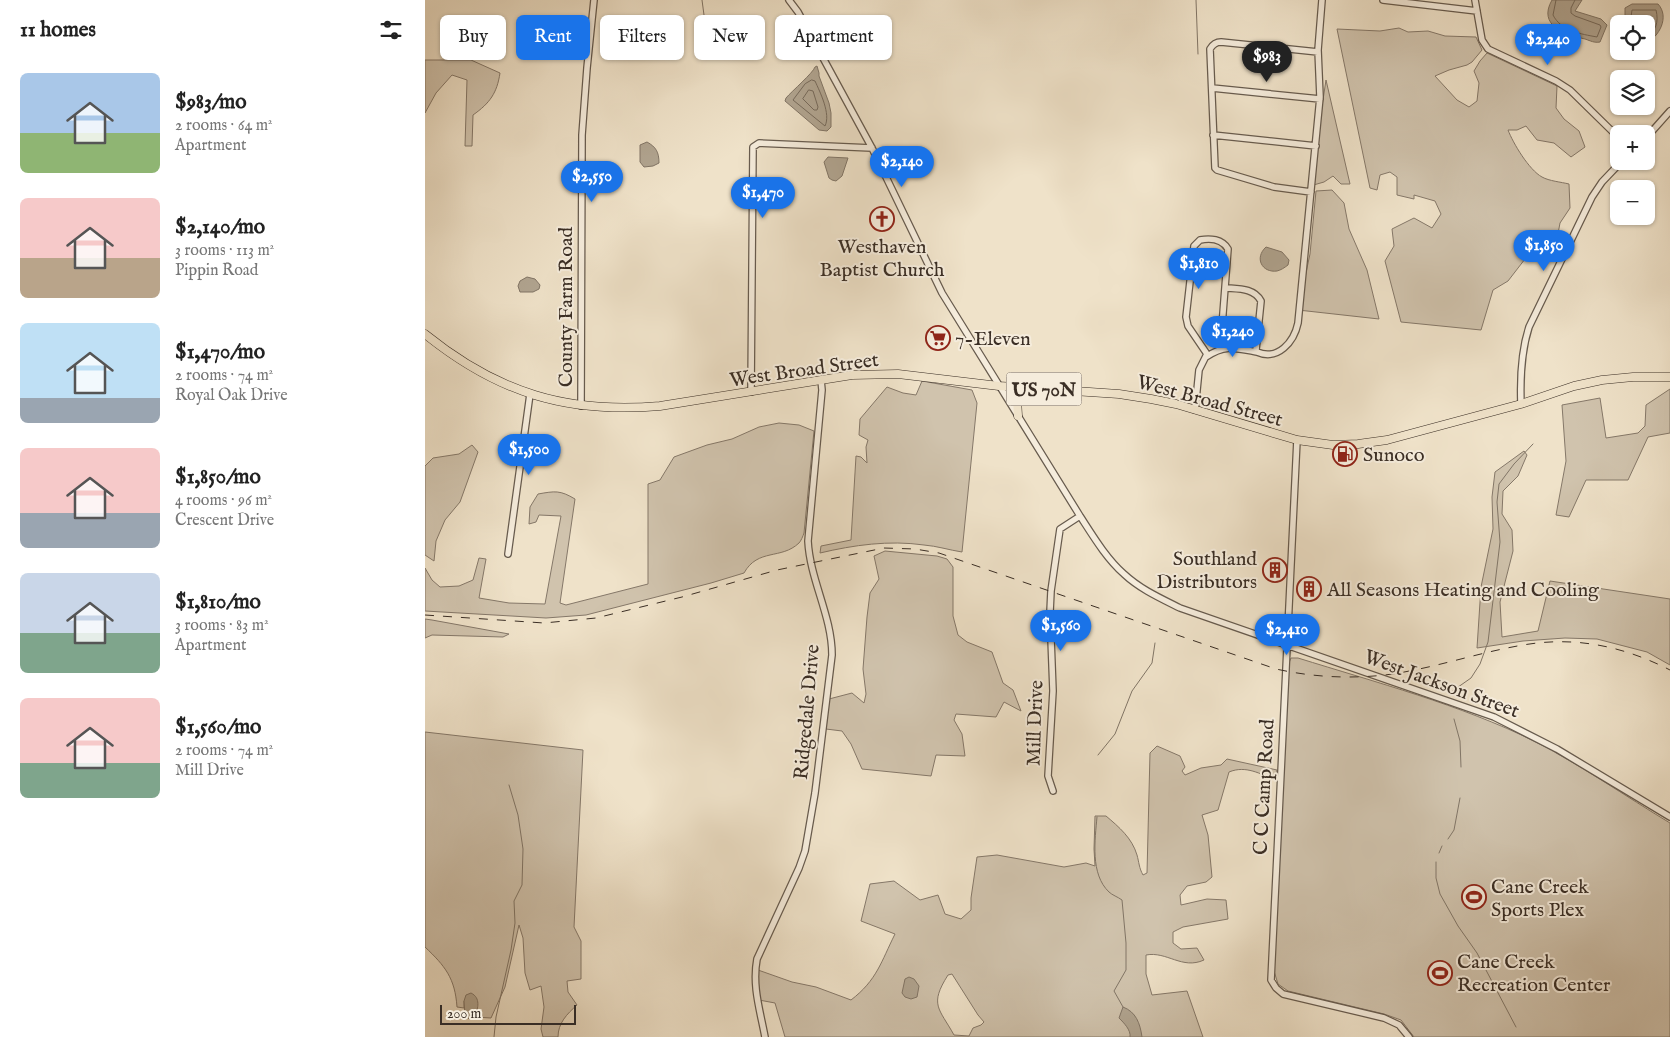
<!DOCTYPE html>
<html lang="en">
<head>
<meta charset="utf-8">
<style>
  :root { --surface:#fff; --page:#f6f6f6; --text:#222; --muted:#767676; --accent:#1a73e8 }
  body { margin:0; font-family:"IM FELL English",serif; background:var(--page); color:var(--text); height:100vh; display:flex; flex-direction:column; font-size:19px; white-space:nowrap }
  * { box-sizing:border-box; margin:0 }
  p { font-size:16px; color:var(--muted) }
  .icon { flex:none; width:28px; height:28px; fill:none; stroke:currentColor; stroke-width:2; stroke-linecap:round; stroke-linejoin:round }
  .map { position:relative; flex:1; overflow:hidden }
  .panel { display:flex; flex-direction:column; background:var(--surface); width:425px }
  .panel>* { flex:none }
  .guide { position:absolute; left:15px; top:15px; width:475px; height:45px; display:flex; gap:10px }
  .controls { position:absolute; left:1185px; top:15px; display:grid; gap:10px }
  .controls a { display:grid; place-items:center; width:45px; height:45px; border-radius:8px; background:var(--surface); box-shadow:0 1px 4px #0004; font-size:25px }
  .scale { position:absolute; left:15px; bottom:12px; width:136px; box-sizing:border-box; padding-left:5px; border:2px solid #3a2e25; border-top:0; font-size:14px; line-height:18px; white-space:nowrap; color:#3a2e25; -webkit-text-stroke:4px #f5ecdc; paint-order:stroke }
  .price { position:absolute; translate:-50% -42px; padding:0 11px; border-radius:18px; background:var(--accent); color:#fff; font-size:16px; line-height:32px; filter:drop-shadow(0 1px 2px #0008) }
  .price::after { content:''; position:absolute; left:50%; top:30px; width:15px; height:11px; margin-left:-8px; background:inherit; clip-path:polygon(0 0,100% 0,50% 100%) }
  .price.active { background:#222; color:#fff }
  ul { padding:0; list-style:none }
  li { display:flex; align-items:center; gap:15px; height:125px; padding:0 20px }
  li span { display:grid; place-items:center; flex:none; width:140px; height:100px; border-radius:8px; color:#555 }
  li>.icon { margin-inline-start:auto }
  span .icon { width:60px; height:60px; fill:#fffc; stroke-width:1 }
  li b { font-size:21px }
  h2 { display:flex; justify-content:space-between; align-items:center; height:60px; padding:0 20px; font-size:21px }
  .chip { padding:0 18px; border-radius:8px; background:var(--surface); box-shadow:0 1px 4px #0004; font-size:18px; line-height:45px }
  .chip.active { background:var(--accent); color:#fff }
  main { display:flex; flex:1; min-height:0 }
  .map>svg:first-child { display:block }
</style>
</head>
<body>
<main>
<section class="panel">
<h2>11 homes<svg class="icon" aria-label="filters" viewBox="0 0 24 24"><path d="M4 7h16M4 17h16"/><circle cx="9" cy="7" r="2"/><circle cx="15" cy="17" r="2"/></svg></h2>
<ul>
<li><span style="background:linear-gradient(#a9c7e8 60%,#8fb573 0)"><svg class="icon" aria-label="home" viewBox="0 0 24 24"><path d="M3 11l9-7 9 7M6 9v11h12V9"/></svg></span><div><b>$983/mo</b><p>2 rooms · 64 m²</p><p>Apartment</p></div></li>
<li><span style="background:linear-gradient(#f6c9c9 60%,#b9a48a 0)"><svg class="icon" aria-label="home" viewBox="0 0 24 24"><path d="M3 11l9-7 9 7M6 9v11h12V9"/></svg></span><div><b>$2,140/mo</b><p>3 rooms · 113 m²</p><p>Pippin Road</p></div></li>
<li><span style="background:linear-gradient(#bfe0f5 75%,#9aa5b1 0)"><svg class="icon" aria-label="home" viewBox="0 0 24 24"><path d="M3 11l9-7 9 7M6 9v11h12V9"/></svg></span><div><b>$1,470/mo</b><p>2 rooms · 74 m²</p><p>Royal Oak Drive</p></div></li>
<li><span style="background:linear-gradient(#f6c9c9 65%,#9aa5b1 0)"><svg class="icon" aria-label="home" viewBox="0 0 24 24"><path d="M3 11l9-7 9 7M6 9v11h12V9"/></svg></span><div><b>$1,850/mo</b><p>4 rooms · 96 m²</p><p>Crescent Drive</p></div></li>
<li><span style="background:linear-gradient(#c9d6e8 60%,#7fa58c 0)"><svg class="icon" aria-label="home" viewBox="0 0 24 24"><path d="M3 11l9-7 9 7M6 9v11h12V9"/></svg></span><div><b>$1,810/mo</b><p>3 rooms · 83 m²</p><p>Apartment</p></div></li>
<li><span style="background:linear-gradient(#f6c9c9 65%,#7fa58c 0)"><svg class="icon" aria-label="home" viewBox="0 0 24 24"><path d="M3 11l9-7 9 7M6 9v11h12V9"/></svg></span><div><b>$1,560/mo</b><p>2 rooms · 74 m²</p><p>Mill Drive</p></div></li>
</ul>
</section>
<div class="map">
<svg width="1245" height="1037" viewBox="0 0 1245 1037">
  <rect width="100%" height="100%" fill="#efe2c9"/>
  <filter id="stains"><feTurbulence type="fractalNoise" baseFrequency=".004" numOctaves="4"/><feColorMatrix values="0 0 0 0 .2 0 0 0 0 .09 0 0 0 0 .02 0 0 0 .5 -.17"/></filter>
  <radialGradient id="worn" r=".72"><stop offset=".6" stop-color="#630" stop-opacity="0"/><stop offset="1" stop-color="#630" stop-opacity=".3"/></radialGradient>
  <!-- green -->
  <path fill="#d0c3ad" stroke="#857869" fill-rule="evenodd" d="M974 28 983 32 1003 31 1020 36 1051 37 1057 50 1047 62 1042 65 1024 70 1010 76 1032 100 1044 107 1052 101 1054 83 1049 71 1055 61 1062 53 1132 86 1131 108 1139 119 1154 131 1160 147 1146 157 1129 143 1112 140 1101 126 1092 130H1083C1088 143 1104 170 1117 177 1124 181 1136 182 1144 184L1145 208 1135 223 1132 239 1119 253 1100 259 1083 281 1068 290 1056 330 976 322 960 261 969 246 967 229 989 218 1007 228 1016 214 1010 201 989 195V199L972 195V177L965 172 955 175 952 190 945 188 912 29 955 31Z
    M0 60H46L75 73C72 93 65 103 48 115L47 146H40L42 80 27 75 11 93 0 113Z
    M901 80 925 184H916L908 176 899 182 885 186Z
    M907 190 919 203 924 229 942 270 954 319 873 310 885 254 891 191Z
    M497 381 547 390 552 403 537 552C524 550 512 546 499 545 464 540 429 545 395 553L396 546 426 540 431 456 436 457 442 463 441 447 443 440 434 435 435 419 462 387 478 393 491 395Z
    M1245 389V433L1223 437 1203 480H1161L1144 517 1131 515 1141 461 1137 405 1175 398 1181 438 1213 433 1220 426 1221 405Z
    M354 423 374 425 389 431 379 533C378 536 376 541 374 543 356 560 333 548 319 573L286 583 161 615 121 618 0 611V568L7 580 15 587 34 586 48 580 54 558 61 559 54 598 84 603 120 604 136 516 114 515 111 522 104 524 105 507 113 494C130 491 135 490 150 499L135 603 141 605 223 584V484L235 480 249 457 282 445 307 439 334 427Z
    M47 445 53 452 35 502 20 520 11 541 9 561 0 555V466L8 458 34 454Z
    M1099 451 1102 455 1093 476 1078 491 1077 514 1087 530 1088 551 1075 602 1077 637 1113 631 1125 581 1245 599V665L1222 652 1172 639 1140 638 1098 641 1052 648 1056 587 1068 529 1067 497 1070 472Z
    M460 551 512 556 522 559 528 567V616L533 635 542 642 567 652 578 683 588 690 596 711 579 702 571 717 531 714 529 720 537 734 540 756 511 755 506 776 437 769 426 744 417 731 401 729 404 699 427 693 439 703 441 694 438 669 442 617 445 593 454 579 449 556Z
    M0 619 7 620 84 634 78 637 7 635 0 638Z
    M866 658H873C950 682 1036 705 1109 741 1156 765 1200 796 1245 823V1037H989L976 1020 959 1014 863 991 853 984 849 971 864 663Z
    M0 732 158 750 149 927 156 941V979L142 981 143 992 152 1005C142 1014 133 1023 133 1037H118L116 1029 119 1007 116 986 105 990 100 973 98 938 94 925 80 987 66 1018 50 1017 53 1009 39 1001V1008L32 1007C30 978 20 966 0 947Z
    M732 746 755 756 760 767 757 771 760 775 776 768 796 765 802 759 852 770 851 780C835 774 821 765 804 772L793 810 777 815 783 835 787 877 781 882 762 886 755 895 756 905 782 899 801 900 803 919 758 927 748 932V943L756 949 772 948 779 960C757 970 742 951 721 955V974L727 995 762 991 778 1037H360L350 1003 334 1000 333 970 367 982 391 987 426 1000C452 980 456 962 470 934L436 921 445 884 469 881 495 900 513 895 520 914 536 919 546 910V898L552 857 572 855 639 867 661 863 670 866 669 849 670 816H681C694 827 707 838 712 855 714 862 714 868 718 875L722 873 725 753ZM527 974 553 1015 559 1022 556 1025 548 1028 544 1036 529 1035C514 1008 504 1005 523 975Z"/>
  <!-- water -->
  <path fill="#b1a591" stroke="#817566" d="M1127 0H1157L1150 11 1176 19 1182 25 1175 42C1169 43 1166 41 1160 39 1141 35 1112 26 1127 0Z
    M1207 4H1233C1245 17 1234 37 1221 43V24H1200V8Z
    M392 66 394 73V76L404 103 406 113V127L402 131 394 130 360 101 361 98C367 91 388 73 390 67Z
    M222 142C231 147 234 152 234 163L228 166 219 167 215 162V145Z
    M403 157 423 158 417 176 411 181 407 180 404 178 399 162Z
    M841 247 857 252 864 260 863 265C859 268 856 270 852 271 837 273 829 258 841 247Z
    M102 277 110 279 115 285 114 289 108 292H95L93 286 95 281Z
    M484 977 489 979 494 986 492 997 486 999 480 997 477 993 480 979Z
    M46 993C56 998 53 1008 50 1017L44 1019 40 1015 39 1001 41 995Z
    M698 1007C711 1012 715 1023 717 1037H705C706 1030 699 1023 694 1018Z"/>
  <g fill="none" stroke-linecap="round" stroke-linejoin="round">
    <!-- shore -->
    <path stroke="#766a5b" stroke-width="1" d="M1131 0 1128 15C1136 31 1156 34 1172 37L1176 27 1175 25 1150 16 1146 13V8L1150 0
      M1205 24 1207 10H1231C1234 22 1231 31 1221 38
      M387 80 390 81C395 92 406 114 400 126L368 100 380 84Z
      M384 90 388 91 393 107 392 110H389L378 99Z"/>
    <!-- stream -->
    <path stroke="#817566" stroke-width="1" d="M277 0 279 15 288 35
      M771 0 773 54
      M1026 692 1046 678 1055 664 1063 642 1075 542 1072 502 1074 484 1089 464 1108 444
      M1029 719 1035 741 1036 767
      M673 755 690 734 707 691 727 663 730 643
      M672 817C670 840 665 874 684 892 687 895 693 897 697 900L701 943V970L689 991 698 1007
      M1023 839 1029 830 1035 798
      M1014 853 1017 846
      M1011 862V878L1015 894 1033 926 1052 953 1091 1027
      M69 1037 71 1017 86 950 90 923 89 901 97 885 98 849 93 815 84 785"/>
    <defs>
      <path id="minor" d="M364 0 373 12 447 148 517 293 655 516C668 536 681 558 699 574 715 589 735 598 755 608L1069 717 1132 749 1245 817
        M958 0 1052 11
        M1050 0 1057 40 1063 49 1131 81 1145 90 1194 138
        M787 88 895 99
        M788 135 891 146
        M1221 138 1245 111
        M886 192 849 187 792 170 790 168 785 49C788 44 791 42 796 42L893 52
        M801 288C814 289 829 288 836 301L831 350 832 352C853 361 869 342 873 323L895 97 893 50 897 0
        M781 357C800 344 811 348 832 352
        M326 392 328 147 334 143 447 148
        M1096 404C1095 378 1096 352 1104 327L1167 197 1177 182 1197 161
        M156 406 157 135 162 68 169 0
        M770 410 774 370 782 354 763 326 761 317 769 246 775 240C785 238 797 239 803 249L797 326
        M872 440 846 980 851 988 858 994 959 1018 974 1025 984 1037
        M83 554 105 394
        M628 791 623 776 628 691 625 612 626 591 635 529 655 516
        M340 1037C335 1010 327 986 332 959L374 868 380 851 390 793 407 655C407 616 385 580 383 541L397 390 396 380"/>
      <path id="major" d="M0 334C73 393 142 414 235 406L427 375 473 374 574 386 694 394 726 399 751 404 872 440 908 445 933 444 962 440 1096 404 1149 386 1177 380 1208 377H1245
        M593 416 592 399 600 391 607 389"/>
    </defs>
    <!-- minor casing -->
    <use href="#minor" stroke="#675b4e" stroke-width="8"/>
    <!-- major casing -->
    <use href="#major" stroke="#3a2e25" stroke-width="9"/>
    <!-- minor -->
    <use href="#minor" stroke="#f5ecdc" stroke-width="5.5"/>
    <!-- major -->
    <use href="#major" stroke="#efe2c9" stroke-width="8"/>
    <!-- rail -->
    <path stroke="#3a2e25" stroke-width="1" stroke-dasharray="9 9" stroke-linecap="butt" d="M0 615 119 623 171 618 257 597 352 570 459 548 490 549 514 553 851 669C887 677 923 679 960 675 1007 669 1051 653 1098 645 1150 636 1198 646 1245 670"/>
  </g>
  <!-- icons -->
  <defs>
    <symbol id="church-ring" viewBox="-11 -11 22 22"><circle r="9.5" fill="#f5ecdc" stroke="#8f2418" stroke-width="1.5"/><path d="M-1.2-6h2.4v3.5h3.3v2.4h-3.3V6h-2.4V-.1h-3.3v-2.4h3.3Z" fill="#8f2418"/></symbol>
    <symbol id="supermarket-ring" viewBox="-11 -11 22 22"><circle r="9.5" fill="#f5ecdc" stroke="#8f2418" stroke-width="1.5"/><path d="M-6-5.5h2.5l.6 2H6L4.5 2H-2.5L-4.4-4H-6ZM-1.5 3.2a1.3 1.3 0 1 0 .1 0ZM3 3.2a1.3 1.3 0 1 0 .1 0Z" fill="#8f2418"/></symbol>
    <symbol id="fuel-ring" viewBox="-11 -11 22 22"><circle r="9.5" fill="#f5ecdc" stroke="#8f2418" stroke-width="1.5"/><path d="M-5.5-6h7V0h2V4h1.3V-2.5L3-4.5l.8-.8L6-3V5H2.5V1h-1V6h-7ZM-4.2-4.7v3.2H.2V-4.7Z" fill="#8f2418"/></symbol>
    <symbol id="building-ring" viewBox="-11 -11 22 22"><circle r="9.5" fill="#f5ecdc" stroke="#8f2418" stroke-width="1.5"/><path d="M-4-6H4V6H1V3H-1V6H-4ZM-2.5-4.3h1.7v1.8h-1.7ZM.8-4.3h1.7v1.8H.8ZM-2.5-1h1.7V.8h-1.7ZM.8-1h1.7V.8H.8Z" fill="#8f2418"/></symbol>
    <symbol id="stadium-ring" viewBox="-11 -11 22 22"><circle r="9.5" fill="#f5ecdc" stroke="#8f2418" stroke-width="1.5"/><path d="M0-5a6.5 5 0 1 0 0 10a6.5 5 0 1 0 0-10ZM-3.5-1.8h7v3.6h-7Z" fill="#8f2418"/></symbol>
  </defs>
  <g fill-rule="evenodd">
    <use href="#church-ring" x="443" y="205" width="28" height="28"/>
    <use href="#supermarket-ring" x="499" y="324" width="28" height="28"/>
    <use href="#fuel-ring" x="906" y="440" width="28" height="28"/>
    <use href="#building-ring" x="836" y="556" width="28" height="28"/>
    <use href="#building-ring" x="870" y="575" width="28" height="28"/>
    <use href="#stadium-ring" x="1035" y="883" width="28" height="28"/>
    <use href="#stadium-ring" x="1001" y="959" width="28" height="28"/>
  </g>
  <g text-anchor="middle" stroke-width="4" stroke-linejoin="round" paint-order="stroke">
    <!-- shield labels -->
    <rect fill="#f5ecdc" stroke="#72675c" stroke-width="1" x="581.5" y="372.5" width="75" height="33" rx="4"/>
    <g font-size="19" font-weight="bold" fill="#3a2e25">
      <text x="619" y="396">US 70N</text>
    </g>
    <!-- poi labels -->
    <g font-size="20" fill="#3a2e25" stroke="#f5ecdc" text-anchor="start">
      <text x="457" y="253" text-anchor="middle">Westhaven<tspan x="457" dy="23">Baptist Church</tspan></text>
      <text x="530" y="345">7-Eleven</text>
      <text x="938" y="461">Sunoco</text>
      <text x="832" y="565" text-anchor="end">Southland<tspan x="832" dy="23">Distributors</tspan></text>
      <text x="902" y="596">All Seasons Heating and Cooling</text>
      <text x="1066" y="893">Cane Creek<tspan x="1066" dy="23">Sports Plex</tspan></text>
      <text x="1032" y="968">Cane Creek<tspan x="1032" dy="23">Recreation Center</tspan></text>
    </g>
    <!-- street labels -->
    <g font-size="20" fill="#3a2e25" stroke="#f5ecdc">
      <text transform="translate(140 307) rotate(-90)" y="7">County Farm Road</text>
      <text transform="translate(379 369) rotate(-8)" y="7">West Broad Street</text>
      <text transform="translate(785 400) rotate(15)" y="7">West Broad Street</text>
      <text transform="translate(1017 683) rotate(20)" y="7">West Jackson Street</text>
      <text transform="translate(381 712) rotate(-85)" y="7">Ridgedale Drive</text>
      <text transform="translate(609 723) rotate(-88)" y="7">Mill Drive</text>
      <text transform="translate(838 787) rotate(-87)" y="7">C C Camp Road</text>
    </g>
  </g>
  <rect width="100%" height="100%" filter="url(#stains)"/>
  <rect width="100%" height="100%" fill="url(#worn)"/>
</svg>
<div class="controls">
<a><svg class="icon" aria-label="locate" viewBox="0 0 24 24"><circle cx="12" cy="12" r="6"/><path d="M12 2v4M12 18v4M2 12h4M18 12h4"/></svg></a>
<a><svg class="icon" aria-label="layers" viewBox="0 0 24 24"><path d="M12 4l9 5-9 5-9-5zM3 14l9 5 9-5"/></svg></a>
<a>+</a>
<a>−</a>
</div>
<div class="scale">200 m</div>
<b class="price" style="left:1123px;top:66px">$2,240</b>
<b class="price active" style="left:842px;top:83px">$983</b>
<b class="price" style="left:477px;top:188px">$2,140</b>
<b class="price" style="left:167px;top:203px">$2,550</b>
<b class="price" style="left:338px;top:219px">$1,470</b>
<b class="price" style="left:1119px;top:272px">$1,850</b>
<b class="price" style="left:774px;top:290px">$1,810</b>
<b class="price" style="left:808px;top:358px">$1,240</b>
<b class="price" style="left:104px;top:476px">$1,500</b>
<b class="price" style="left:636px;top:652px">$1,560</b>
<b class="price" style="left:862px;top:656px">$2,410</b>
<div class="guide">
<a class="chip">Buy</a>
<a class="chip active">Rent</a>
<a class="chip">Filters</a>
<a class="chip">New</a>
<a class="chip">Apartment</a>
</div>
</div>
</main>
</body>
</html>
